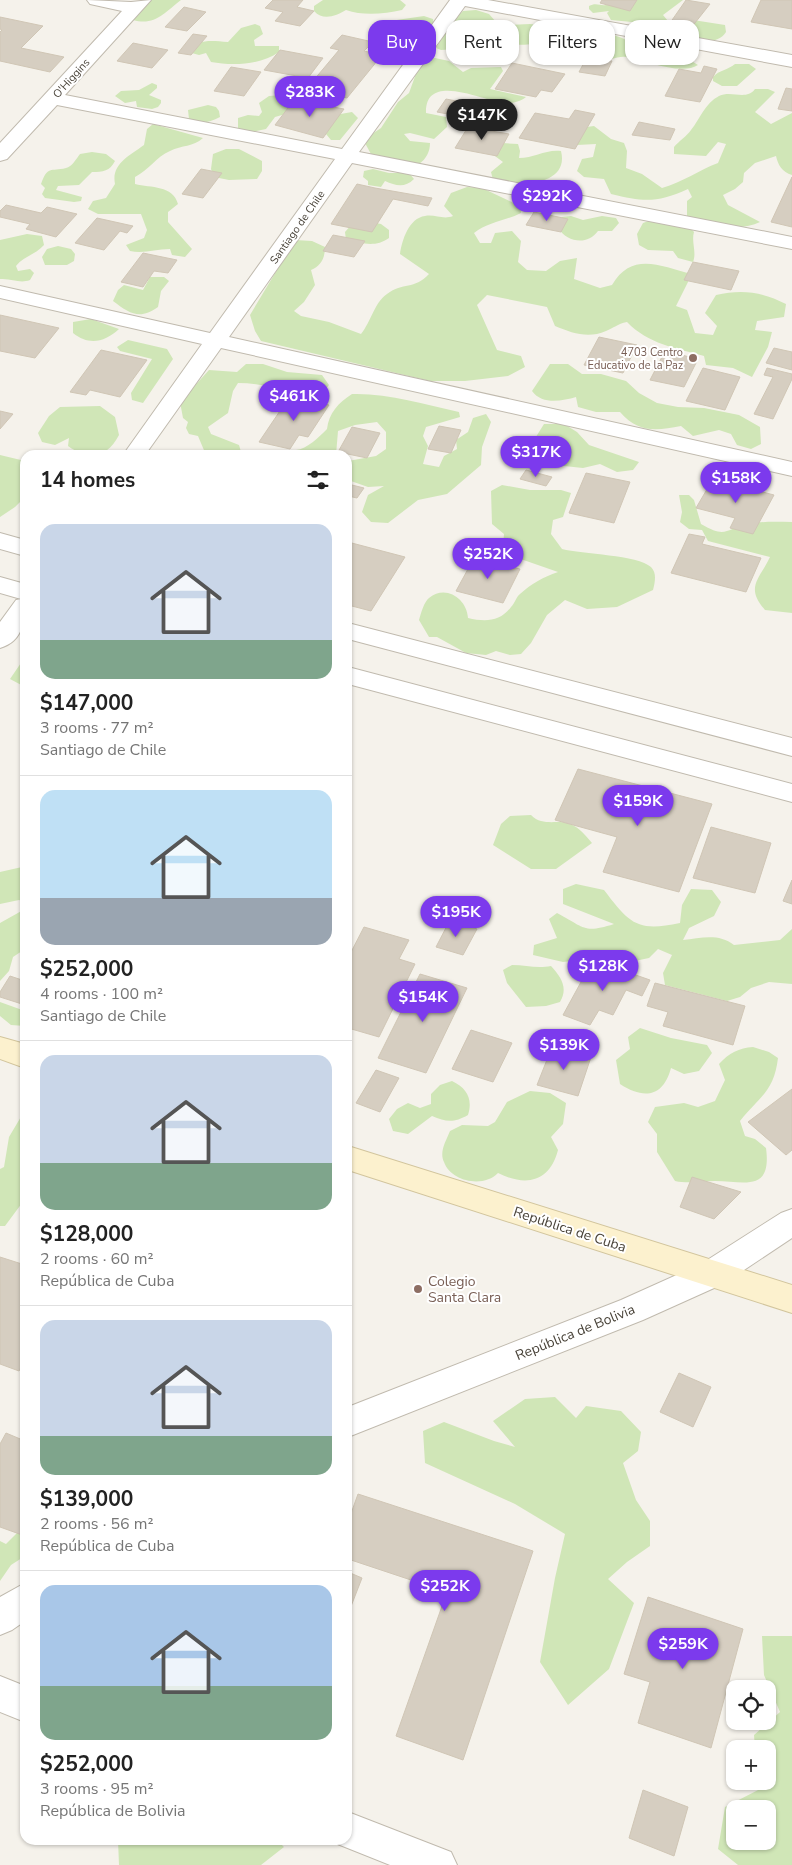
<!DOCTYPE html>
<html lang="en">
<head>
<meta charset="utf-8">
<style>
  :root { --surface:#fff; --page:#f2f2f2; --text:#222; --muted:#767676; --line:#e0e0e0; --accent:#7c3aed }
  body { margin:0; font-family:"Nunito Sans",sans-serif; background:var(--page); color:var(--text); height:100vh; display:flex; flex-direction:column; font-size:19px; white-space:nowrap }
  * { box-sizing:border-box; margin:0 }
  p { font-size:16px; color:var(--muted) }
  .icon { flex:none; width:28px; height:28px; fill:none; stroke:currentColor; stroke-width:2; stroke-linecap:round; stroke-linejoin:round }
  .map { position:relative; flex:1; overflow:hidden }
  .drawer { position:absolute; left:20px; top:450px; width:332px; height:1395px; display:flex; flex-direction:column; background:var(--surface); border-radius:15px; box-shadow:0 1px 4px #0004 }
  .drawer>* { flex:none }
  .banner { position:absolute; left:368px; top:20px; width:349px; height:45px; display:flex; gap:10px }
  .controls { position:absolute; left:726px; top:1680px; display:grid; gap:10px }
  .controls a { display:grid; place-items:center; width:50px; height:50px; border-radius:10px; background:var(--surface); box-shadow:0 1px 4px #0004; font-size:25px }
  .price { position:absolute; translate:-50% -42px; padding:0 11px; border-radius:18px; background:var(--accent); color:#fff; font-size:16px; line-height:32px; filter:drop-shadow(0 1px 2px #0008) }
  .price::after { content:''; position:absolute; left:50%; top:30px; width:15px; height:11px; margin-left:-8px; background:inherit; clip-path:polygon(0 0,100% 0,50% 100%) }
  .price.on { background:#222; color:#fff }
  ul { padding:0; list-style:none }
  li { display:grid; align-content:center; gap:10px; height:265px; padding:0 20px }
  li+li { border-top:1px solid var(--line) }
  li span { display:grid; place-items:center; height:155px; border-radius:15px; color:#555 }
  li>.icon { margin-inline-start:auto }
  span .icon { width:90px; height:90px; fill:#fffc; stroke-width:1 }
  li b { font-size:21px }
  h2 { display:flex; justify-content:space-between; align-items:center; height:60px; padding:0 20px; font-size:21px }
  .tag { padding:0 18px; border-radius:15px; background:var(--surface); box-shadow:0 1px 4px #0004; font-size:18px; line-height:45px }
  .tag.on { background:var(--accent); color:#fff }
  .map>svg:first-child { display:block }
</style>
</head>
<body>
<div class="map">
<svg width="792" height="1865" viewBox="0 0 792 1865">
  <rect width="100%" height="100%" fill="#f5f2eb"/>
  <!-- green -->
  <path fill="#d0e6b7" fill-rule="evenodd" d="M150 0H181C164 13 155 26 133 20L139 7Z
    M323 0H400L406 5 402 10C384 14 363 16 346 10 336 16 323 21 314 11V6Z
    M628 0H683L663 15 668 21 663 25 611 20 607 13 609 11 593 13 589 9V6C596 2 600 6 606 5 614 3 620 1 628 0Z
    M476 10 489 14 496 22 493 29 469 35 458 49 441 50 436 48 453 20 463 11Z
    M424 16 433 19 434 25 428 32C414 33 414 38 402 42 392 46 381 38 372 34L376 23Z
    M693 20 725 25 726 32C717 47 690 42 680 30Z
    M255 24 260 26 263 34 254 40 255 46H279V52C261 65 233 66 211 62L206 53 199 55 188 52C199 38 211 41 228 42L241 28Z
    M530 24C566 29 619 25 646 54 664 54 682 54 698 65 681 76 645 60 626 57 617 56 608 61 599 62 582 65 566 58 550 53L552 45C534 39 513 53 499 36V32L508 25Z
    M435 58 449 61 463 72 471 68 501 67 503 71 490 89 526 97C521 101 514 103 508 103 488 104 425 69 426 113L446 117 447 127 434 139 410 133 404 134 410 141 430 143C430 152 426 159 419 164L372 156 365 143 369 136 381 128 398 102 409 93 421 60Z
    M735 64H749L756 69 737 86H722L713 81V77C719 70 728 70 735 64Z
    M152 83 157 85V88L149 95 161 100V103L158 107 152 109 137 107 136 101 125 103 115 96 121 91 139 90Z
    M755 89H768L775 92 755 112 771 124 792 113V175C782 172 778 165 776 156L755 163 744 173 743 182 735 189 723 195 728 205 760 222C738 233 710 223 687 217V201L692 197 688 189C657 203 644 202 611 194L604 179 584 177 577 171 582 159 593 157 596 144 577 145 572 129 594 126 611 139 624 143 627 151 626 168 642 174 662 188C683 182 699 170 718 163L726 144 718 142 706 156 674 154V147C679 141 687 136 691 130 700 119 705 103 719 96 732 90 746 101 755 89Z
    M282 95 295 103 289 113 275 117 266 129 251 132 238 129V118L248 115 259 116 262 112 259 103 269 96Z
    M208 105 216 107 219 111 220 117C210 122 199 126 189 119L188 110Z
    M352 112 358 118 340 140H331L326 134 335 115Z
    M153 124 203 138C193 147 182 145 170 151 156 157 149 170 135 177V184C151 188 173 185 178 204L168 212V222L192 249 185 257 172 255 170 249C155 249 144 254 130 251L126 245 144 238 147 230 141 214H98L88 209 93 201 106 198 115 184C111 164 129 156 144 145L147 129Z
    M502 143 518 144 520 151 519 158C534 158 546 149 561 151 570 187 516 187 493 180L491 172 503 162 491 153Z
    M226 149H239L262 161V171L257 179 229 180 214 177 211 169 213 154Z
    M92 152 106 154 115 161C110 171 103 172 92 172L79 185 58 186 56 190 82 197 81 201 74 202 45 198 42 194 45 188 41 184C48 165 50 172 66 168 72 167 76 159 80 154Z
    M373 169 389 173H409L414 179C405 188 396 186 385 181L381 187 368 185V181L363 177 364 171Z
    M467 187 482 188 520 206 521 213C505 221 488 222 474 233L480 243H491L495 233 512 231 521 241 518 262 527 270 546 271 560 261 577 258 574 279 600 288 612 285C632 251 660 266 692 274L676 306 687 310 695 333 713 335 717 326 705 313 716 295C742 289 763 292 786 304L784 317 757 321 755 330 772 332 768 347 752 377 733 368 706 365 704 356C676 348 648 344 627 322 617 324 614 328 606 331 588 339 572 333 555 326L547 307 487 295 477 305 497 350 521 356 525 367 508 376 465 381H430L261 341 255 331 250 315 295 240 312 241 325 247C325 258 321 266 311 270L315 285 304 302 294 311 301 316 329 322 361 334C371 322 374 303 387 294 403 282 414 290 429 274L400 254C402 240 409 218 425 216 435 214 443 220 453 216L444 206 451 193Z
    M571 216 583 220 602 216 616 218 619 223 612 231H598C587 246 567 242 558 228L562 217Z
    M660 217 685 222 694 232C691 242 697 252 693 262L678 258 673 251 648 250 639 245 637 234 643 223Z
    M371 222 381 224 389 230V238C375 248 362 243 346 240L345 232 352 224Z
    M27 234 42 236 44 245C35 255 24 256 16 266L18 271 30 269 34 273 30 280C19 284 12 278 0 279V240Z
    M58 246 71 249 75 254 74 261 67 265H45L42 257 47 249Z
    M150 277H164L169 281 161 291 158 307C140 320 130 314 113 301L118 290 124 285 143 290Z
    M91 319 119 329C105 342 89 346 73 333V322Z
    M128 340 167 349 173 359 143 403 132 400 131 393 152 359 120 351 117 347Z
    M246 364H263L287 372 322 375 329 385 321 395C293 394 266 383 238 383L233 391 228 413 208 427 211 434 239 445 242 455H206L198 436 189 434 186 428 188 422 183 418 180 402 209 370 237 372Z
    M550 364H568L582 374H601L626 381 639 393 657 403 678 407 704 408 739 415 760 427 761 444 751 449 737 445 731 434 719 430 693 436 681 426C656 431 638 433 620 412H596L578 407 576 397C562 401 542 405 532 391Z
    M352 394C388 393 423 404 459 412L460 417 426 427 423 436 428 446 423 464 439 467 444 456 457 449 456 440 468 432 473 418 486 414 491 422 482 447 481 465 447 494 418 500 388 523 371 522 362 512 368 495 384 486 368 487 348 480V461L376 456 386 449V432L377 422 355 425 338 431 336 455H268C279 450 285 451 296 450 307 449 319 437 327 429 329 413 338 403 352 394Z
    M100 406 115 417 119 435C107 458 89 461 68 446L69 438 55 445 42 442 38 433 49 416 60 407Z
    M544 424H564L577 432 589 445 639 462 633 470 617 472 600 464 583 468 564 466 550 455 549 448 534 440Z
    M0 455 25 461V497L15 507 0 517Z
    M502 485 530 490H561L571 493 563 517 553 520 551 534 562 549C582 554 638 555 651 567 657 573 655 582 653 590L617 607 587 609 565 600 547 615 531 643 521 654 510 655 496 651 486 655 466 653 437 637H429L419 620C421 613 424 602 429 598 446 584 467 599 468 618 485 622 500 622 511 607 515 603 516 597 520 594 531 584 543 577 558 572L512 556 494 555 492 549 503 545 504 534 492 524 491 491Z
    M679 495H689L694 500 701 524C727 539 724 529 749 524 762 521 778 522 792 522V613L765 610C745 587 759 580 770 557L708 541 702 530 689 529 680 522 682 512Z
    M25 657V687L10 679Z
    M531 815C543 827 556 819 570 824 579 827 586 836 592 843L556 869H531L493 845 501 824 510 816Z
    M22 867 25 868V902L19 900 0 904V872Z
    M576 884 604 890C630 924 637 932 680 923L682 905 691 889 712 890 721 902 714 916 689 928 683 940C701 938 719 933 734 945L780 940 792 929V984L769 982 751 988 740 997 727 1001 665 985 663 973 672 955 658 949 649 958 630 962 604 957 563 962 533 955 534 945 557 938 549 919 557 913C584 927 583 934 614 924L563 904V889Z
    M25 909V949L13 957 9 971 0 981V923Z
    M512 965C526 965 537 969 551 966 562 978 568 988 560 1002L546 1006 526 1007 507 983 503 970Z
    M0 1002 25 1011V1026L11 1025 0 1016Z
    M640 1028 671 1038 707 1045 712 1053 699 1071 684 1074 671 1068C663 1098 643 1099 620 1084L616 1060 630 1049 628 1037Z
    M753 1047 769 1052 778 1058C774 1092 759 1097 740 1121L745 1136 755 1139 766 1148C772 1193 744 1181 715 1181 701 1181 689 1184 675 1181L657 1152V1134L648 1122 655 1107 684 1103 698 1107 715 1101 725 1080 719 1064C729 1053 739 1048 753 1047Z
    M452 1081C467 1088 473 1099 468 1115 454 1123 446 1122 432 1116L408 1134 393 1131 389 1119 397 1109 408 1103 420 1108 431 1104V1094L440 1085Z
    M530 1091 550 1093 566 1103 563 1124 551 1137 558 1150C550 1182 526 1187 498 1173 484 1188 451 1182 444 1162 439 1152 446 1141 450 1131L462 1125 488 1126 495 1122 507 1102Z
    M25 1110V1199L5 1226H0V1169L4 1167 9 1137Z
    M555 1397 576 1418 586 1406 621 1411 641 1432 638 1451 623 1463 636 1500 650 1521V1546L627 1562 608 1579 634 1603 609 1669 568 1705 540 1662 555 1578 565 1534 515 1504 425 1463 423 1431 444 1422 494 1441 515 1447 493 1421 525 1399Z
    M25 1525V1556L11 1565 0 1581V1541L6 1544Z
    M762 1636H792V1865H738L718 1849 725 1807 762 1788 760 1781H768V1749H755L754 1735 780 1712 764 1675ZM735 1809H768V1841H735Z
    M118 1840H277L284 1847 261 1865H119Z"/>
  <!-- building -->
  <path fill="#d6cec1" stroke="#d0c6b5" d="M273 0H303L297 7 314 11 300 26 275 21 283 12 265 8Z
    M602 0H637L630 11 600 3Z
    M686 0 710 4 691 28 670 23Z
    M761 0H792V29L751 22Z
    M184 7 206 12 187 31 165 27Z
    M0 17 43 26 21 48 64 57 50 72 0 61V32L2 30 0 29Z
    M193 34 207 36 191 55 178 53Z
    M475 34 506 41 489 64 458 57Z
    M342 35 373 42 364 51 382 55 347 98 329 94 335 86 313 81 339 50 330 48Z
    M133 43 168 50 152 68 117 61Z
    M280 50 323 58 308 78 264 70Z
    M587 57 612 61 605 76 579 72Z
    M512 63 565 74 552 92 541 90 536 97 495 89Z
    M704 66 717 69 700 102 665 96 679 69 701 73Z
    M231 67 261 72 244 96 214 91Z
    M786 88 792 89V111L778 109Z
    M446 99 483 106 474 119 437 112Z
    M294 100 344 109 323 138 275 125Z
    M575 110 595 114 575 149 519 138 535 113 569 119Z
    M639 122 675 129 670 140 632 135Z
    M468 127 509 134 497 156 455 148Z
    M201 169 222 173 203 198 182 194Z
    M792 177V227L771 222Z
    M357 184 375 188 432 198 428 206 393 199 372 232 331 224Z
    M6 205 41 213 47 207 77 214 56 237 26 229 30 224 0 217V211Z
    M534 212 568 219 561 232 526 225Z
    M97 218 133 226 127 233 120 231 104 250 75 243Z
    M333 235 365 241 354 257 323 251Z
    M143 253 177 260 168 273 154 271 143 287 121 282Z
    M693 262 739 271 731 290 684 280Z
    M0 315 59 328 35 358 0 351Z
    M599 337 637 345 623 373 584 365Z
    M774 348 792 352V370L766 363Z
    M101 350 147 360 120 397 90 390 86 395 70 392Z
    M665 351 698 359 684 387 650 380Z
    M703 368 740 377 725 410 686 401Z
    M767 368 792 374V379L773 419 754 414 773 377 764 375Z
    M290 396 329 405 308 437 299 435 290 449 259 442Z
    M0 411 13 414 0 429Z
    M439 426 461 430 451 453 428 449Z
    M352 427 380 433 367 458 338 452Z
    M526 470 552 477 546 486 520 479Z
    M586 473 630 482 614 523 569 513Z
    M713 479 774 495 753 534 730 528 735 518 696 508Z
    M348 484 364 488 357 498 348 496Z
    M689 534 705 537 702 544 761 558 746 592 671 573Z
    M348 542 405 557 371 611 348 605Z
    M474 558 520 569 503 603 456 591Z
    M578 769 712 804 679 892 603 872 617 837 555 820Z
    M711 827 771 843 755 893 693 878Z
    M792 880V904L783 901Z
    M450 920 477 929 463 955 436 947Z
    M364 927 409 940 399 959 415 964 379 1037 348 1028V958Z
    M593 960 650 980 642 996 626 990 613 1015 599 1010 590 1025 563 1015Z
    M420 974 467 988 426 1073 378 1058Z
    M10 976 25 981V1005L0 997V992Z
    M655 983 745 1006 733 1045 663 1026 668 1012 647 1006Z
    M471 1030 512 1043 493 1082 452 1069Z
    M552 1047 591 1057 578 1096 537 1085Z
    M376 1070 399 1078 380 1112 356 1103Z
    M792 1089V1150L786 1155 748 1122Z
    M692 1177 741 1192 714 1219 680 1207Z
    M0 1257 25 1265V1360L19 1371 0 1364Z
    M679 1373 711 1387 693 1427 660 1412Z
    M6 1433 25 1441V1536L0 1527V1444Z
    M358 1494 533 1551 463 1760 396 1736 447 1592 348 1559V1522Z
    M348 1572 362 1578 348 1614Z
    M648 1597 743 1629 711 1748 638 1723 650 1682 624 1674Z
    M643 1790 688 1807 674 1856 629 1838Z"/>
  <g fill="none" stroke-linecap="round" stroke-linejoin="round">
    <defs>
      <path id="minor" d="M87 0 131 2 151 0 65 95 342 149 450 0H488L792 55V67L465 6 359 152 792 237V249L352 163 229 337 792 462V476L221 348 145 455H123L202 344 0 298V286L210 333 335 159 57 105 7 159 0 161V143L122 11 90 4Z
        M0 533 25 540V556L0 549Z
        M0 577 25 584C25 608 29 640 0 648V622L16 600 21 599 0 593Z
        M348 623 792 738V756L348 639Z
        M348 667 792 784V802L348 684Z
        M792 1209V1238L723 1284 643 1320 348 1437V1407L621 1300 701 1264 781 1213Z
        M25 1583V1621L12 1630 0 1635V1597Z
        M0 1676 25 1686V1722L0 1712Z
        M348 1812 451 1852 457 1865H390L335 1843 334 1840H348Z"/>
      <path id="secondary" d="M0 1037 25 1044V1068L0 1059Z
        M348 1146 792 1285V1313L348 1170Z"/>
    </defs>
    <!-- minor casing -->
    <use href="#minor" stroke="#c0baae" stroke-width="2"/>
    <!-- secondary casing -->
    <use href="#secondary" stroke="#d2c59d" stroke-width="2"/>
    <!-- minor -->
    <use href="#minor" fill="#fff" fill-rule="evenodd"/>
    <!-- secondary -->
    <use href="#secondary" fill="#fcf1ce" fill-rule="evenodd"/>
  </g>
  <!-- markers -->
  <g fill="#8d6e63" stroke="#fff" stroke-width="2">
    <circle cx="693" cy="358" r="5"/>
    <circle cx="418" cy="1289" r="5"/>
  </g>
  <g text-anchor="middle" stroke-width="4" stroke-linejoin="round" paint-order="stroke">
    <!-- far-street labels -->
    <g font-size="11" fill="#494339" stroke="#fff">
      <text transform="translate(71 78) rotate(-48)" y="4">O'Higgins</text>
      <text transform="translate(297 227) rotate(-55)" y="4">Santiago de Chile</text>
    </g>
    <!-- far-education labels -->
    <g font-size="11" fill="#785e54" stroke="#fff" text-anchor="end">
      <text x="683" y="356">4703 Centro<tspan x="683" dy="13">Educativo de la Paz</tspan></text>
    </g>
    <!-- street labels -->
    <g font-size="14" fill="#494339" stroke="#fff">
      <text transform="translate(570 1229) rotate(18)" y="5">República de Cuba</text>
      <text transform="translate(575 1332) rotate(-22)" y="5">República de Bolivia</text>
    </g>
    <!-- education labels -->
    <g font-size="14" fill="#785e54" stroke="#fff" text-anchor="start">
      <text x="428" y="1286">Colegio<tspan x="428" dy="16">Santa Clara</tspan></text>
    </g>
  </g>
</svg>
<div class="controls">
<a><svg class="icon" aria-label="locate" viewBox="0 0 24 24"><circle cx="12" cy="12" r="6"/><path d="M12 2v4M12 18v4M2 12h4M18 12h4"/></svg></a>
<a>+</a>
<a>−</a>
</div>
<b class="price" style="left:310px;top:118px">$283K</b>
<b class="price on" style="left:482px;top:141px">$147K</b>
<b class="price" style="left:547px;top:222px">$292K</b>
<b class="price" style="left:294px;top:422px">$461K</b>
<b class="price" style="left:536px;top:478px">$317K</b>
<b class="price" style="left:736px;top:504px">$158K</b>
<b class="price" style="left:488px;top:580px">$252K</b>
<b class="price" style="left:638px;top:827px">$159K</b>
<b class="price" style="left:456px;top:938px">$195K</b>
<b class="price" style="left:603px;top:992px">$128K</b>
<b class="price" style="left:423px;top:1023px">$154K</b>
<b class="price" style="left:564px;top:1071px">$139K</b>
<b class="price" style="left:445px;top:1612px">$252K</b>
<b class="price" style="left:683px;top:1670px">$259K</b>
<div class="banner">
<a class="tag on">Buy</a>
<a class="tag">Rent</a>
<a class="tag">Filters</a>
<a class="tag">New</a>
</div>
<section class="drawer">
<h2>14 homes<svg class="icon" aria-label="filters" viewBox="0 0 24 24"><path d="M4 7h16M4 17h16"/><circle cx="9" cy="7" r="2"/><circle cx="15" cy="17" r="2"/></svg></h2>
<ul>
<li><span style="background:linear-gradient(#c9d6e8 75%,#7fa58c 0)"><svg class="icon" aria-label="home" viewBox="0 0 24 24"><path d="M3 11l9-7 9 7M6 9v11h12V9"/></svg></span><div><b>$147,000</b><p>3 rooms · 77 m²</p><p>Santiago de Chile</p></div></li>
<li><span style="background:linear-gradient(#bfe0f5 70%,#9aa5b1 0)"><svg class="icon" aria-label="home" viewBox="0 0 24 24"><path d="M3 11l9-7 9 7M6 9v11h12V9"/></svg></span><div><b>$252,000</b><p>4 rooms · 100 m²</p><p>Santiago de Chile</p></div></li>
<li><span style="background:linear-gradient(#c9d6e8 70%,#7fa58c 0)"><svg class="icon" aria-label="home" viewBox="0 0 24 24"><path d="M3 11l9-7 9 7M6 9v11h12V9"/></svg></span><div><b>$128,000</b><p>2 rooms · 60 m²</p><p>República de Cuba</p></div></li>
<li><span style="background:linear-gradient(#c9d6e8 75%,#7fa58c 0)"><svg class="icon" aria-label="home" viewBox="0 0 24 24"><path d="M3 11l9-7 9 7M6 9v11h12V9"/></svg></span><div><b>$139,000</b><p>2 rooms · 56 m²</p><p>República de Cuba</p></div></li>
<li><span style="background:linear-gradient(#a9c7e8 65%,#7fa58c 0)"><svg class="icon" aria-label="home" viewBox="0 0 24 24"><path d="M3 11l9-7 9 7M6 9v11h12V9"/></svg></span><div><b>$252,000</b><p>3 rooms · 95 m²</p><p>República de Bolivia</p></div></li>
</ul>
</section>
</div>
</body>
</html>
